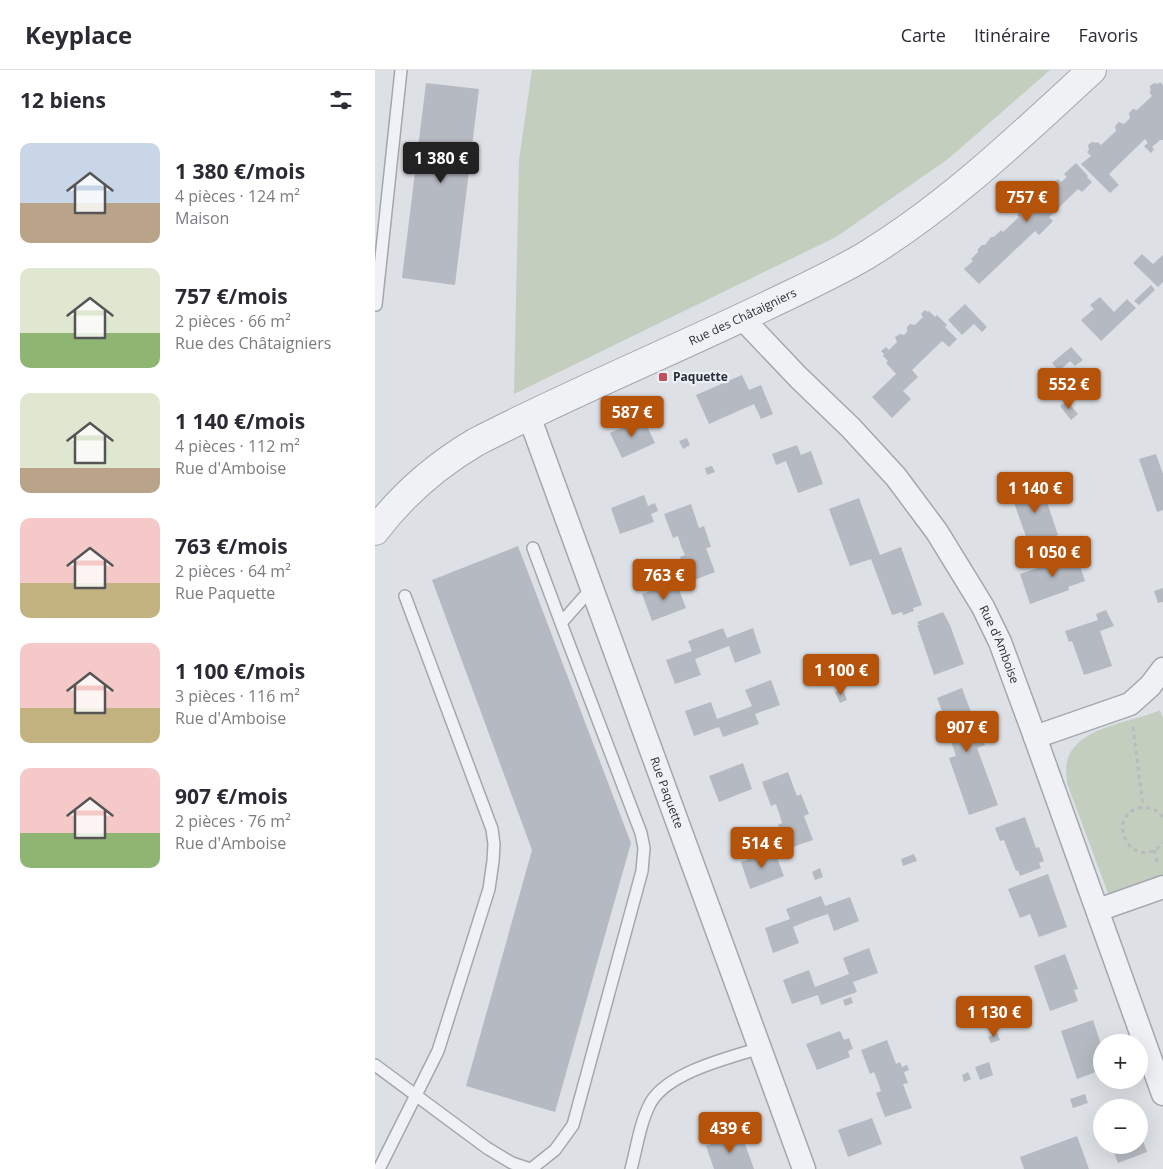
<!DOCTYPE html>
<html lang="fr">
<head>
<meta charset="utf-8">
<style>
  :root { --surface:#fff; --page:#f2f2f3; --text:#2b2b33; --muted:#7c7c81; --line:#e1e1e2; --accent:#b45309 }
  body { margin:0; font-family:"Open Sans",sans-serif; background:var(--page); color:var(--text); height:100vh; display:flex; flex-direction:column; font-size:19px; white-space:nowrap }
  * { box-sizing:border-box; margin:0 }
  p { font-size:16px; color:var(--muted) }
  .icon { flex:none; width:28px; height:28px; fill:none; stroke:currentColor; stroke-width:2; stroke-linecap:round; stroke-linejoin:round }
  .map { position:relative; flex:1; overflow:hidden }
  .details { display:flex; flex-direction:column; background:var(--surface); width:375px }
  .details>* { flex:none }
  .fabs { position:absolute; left:718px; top:964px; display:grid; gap:10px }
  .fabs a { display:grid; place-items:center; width:55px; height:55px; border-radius:50%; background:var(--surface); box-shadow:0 5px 20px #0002; font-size:25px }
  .price { position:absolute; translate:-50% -42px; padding:0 11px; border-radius:5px; background:var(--accent); color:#fff; font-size:16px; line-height:32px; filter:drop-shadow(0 1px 2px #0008) }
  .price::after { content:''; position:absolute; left:50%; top:30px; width:15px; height:11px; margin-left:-8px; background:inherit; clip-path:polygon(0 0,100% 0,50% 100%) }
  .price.current { background:#222; color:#fff }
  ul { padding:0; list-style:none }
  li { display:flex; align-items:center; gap:15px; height:125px; padding:0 20px }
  li span { display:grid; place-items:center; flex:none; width:140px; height:100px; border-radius:10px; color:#555 }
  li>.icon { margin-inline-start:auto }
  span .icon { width:60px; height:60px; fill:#fffc; stroke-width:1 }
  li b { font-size:21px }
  h2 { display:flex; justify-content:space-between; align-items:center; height:60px; padding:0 20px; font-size:21px }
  header { display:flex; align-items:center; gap:30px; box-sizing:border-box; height:70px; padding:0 25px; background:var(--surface); border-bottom:1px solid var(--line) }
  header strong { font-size:24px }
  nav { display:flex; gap:28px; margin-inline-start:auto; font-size:18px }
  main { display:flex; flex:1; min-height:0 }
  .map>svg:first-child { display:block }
</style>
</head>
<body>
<header>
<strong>Keyplace</strong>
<nav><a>Carte</a><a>Itinéraire</a><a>Favoris</a></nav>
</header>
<main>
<section class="details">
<h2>12 biens<svg class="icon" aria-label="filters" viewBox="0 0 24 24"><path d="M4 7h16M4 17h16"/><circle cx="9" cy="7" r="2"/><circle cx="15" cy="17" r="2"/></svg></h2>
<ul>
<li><span style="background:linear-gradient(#c9d6e8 60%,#b9a48a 0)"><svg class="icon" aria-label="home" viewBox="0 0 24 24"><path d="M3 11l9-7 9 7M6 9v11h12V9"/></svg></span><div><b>1 380 €/mois</b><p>4 pièces · 124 m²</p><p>Maison</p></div></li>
<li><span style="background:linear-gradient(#dfe7d0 65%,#8fb573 0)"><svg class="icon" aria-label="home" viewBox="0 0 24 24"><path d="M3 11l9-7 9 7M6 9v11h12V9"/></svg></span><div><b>757 €/mois</b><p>2 pièces · 66 m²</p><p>Rue des Châtaigniers</p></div></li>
<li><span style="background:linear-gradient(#dfe7d0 75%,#b9a48a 0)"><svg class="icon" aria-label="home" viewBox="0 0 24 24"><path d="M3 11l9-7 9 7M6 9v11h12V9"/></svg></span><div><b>1 140 €/mois</b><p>4 pièces · 112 m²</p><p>Rue d'Amboise</p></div></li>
<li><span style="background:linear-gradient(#f6c9c9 65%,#c2b280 0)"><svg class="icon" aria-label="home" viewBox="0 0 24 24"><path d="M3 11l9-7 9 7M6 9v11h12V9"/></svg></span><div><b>763 €/mois</b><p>2 pièces · 64 m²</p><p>Rue Paquette</p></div></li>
<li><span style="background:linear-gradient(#f6c9c9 65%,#c2b280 0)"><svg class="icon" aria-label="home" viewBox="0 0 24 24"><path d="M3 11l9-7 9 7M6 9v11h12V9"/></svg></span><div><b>1 100 €/mois</b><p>3 pièces · 116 m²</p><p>Rue d'Amboise</p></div></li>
<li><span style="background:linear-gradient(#f6c9c9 65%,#8fb573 0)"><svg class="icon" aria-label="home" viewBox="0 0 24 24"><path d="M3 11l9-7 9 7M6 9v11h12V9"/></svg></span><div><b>907 €/mois</b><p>2 pièces · 76 m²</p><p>Rue d'Amboise</p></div></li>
</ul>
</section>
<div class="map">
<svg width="788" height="1099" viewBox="0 0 788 1099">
  <rect width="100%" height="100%" fill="#dde0e5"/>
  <!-- green -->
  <path fill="#c3cebf" d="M157 0H675L573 89 461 167 139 324 144 90Z
    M785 640 788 648V808L734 826 692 713C692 708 691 703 691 698 695 656 755 654 785 640Z"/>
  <!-- building -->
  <path fill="#b5b9c1" d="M785 12 788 15V70H785L777 77 779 79 776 83 769 76 773 73 770 69 734 104 744 115 735 123 706 94 716 86 712 82 714 80 713 75 717 72 721 73 723 72 726 75 741 61 740 56 744 52 749 54 755 48 754 43 758 39 762 40 777 26 774 22 776 21 775 16 779 13 783 14Z
    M51 13 104 19 80 215 27 208Z
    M701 93 713 106 712 107 717 112 707 122 703 119 674 147 678 151 664 165 660 161 604 214 589 199 598 191 596 189 603 182V179L607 175H610L616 167H619L626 160 628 162 644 147 642 145 650 138V135L658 129V126L662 122 665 123 673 115 675 117 683 109 686 112 692 107 689 104Z
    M767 184 778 194 788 185V212L783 217 758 193Z
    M776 215 780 220 764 235 759 231Z
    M725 227 739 242 752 229 761 238 726 271 706 250 719 239 715 235Z
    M590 234 612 257 607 262 599 254 587 265 573 250Z
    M550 240 553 242 554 241 560 247 562 245 572 255 570 257 582 269 574 277 567 271 537 300 543 307 528 321 536 329 517 348 497 327 521 304 511 293 513 291 508 286 509 284 506 281 511 277 514 280 522 272 520 267 525 264 529 265 532 262V257L535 254 540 255 548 247 546 244Z
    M696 277 708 290 700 296 695 291 684 301 677 293Z
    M367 305 374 320 386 315 398 344 386 349 379 334 334 354 321 325Z
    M692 331 703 344 696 350 685 336Z
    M268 348 280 373 247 388 235 363Z
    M312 368 315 375 308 379 304 371Z
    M422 375 426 385 436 381 448 414 423 423 411 391 401 395 397 384Z
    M781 384 788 404V440L782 442 764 389Z
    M337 396 340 402 332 405 330 398Z
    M666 414 683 465 654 475 636 424Z
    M269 425 273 436 280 433 283 441 276 444 279 452 245 464 236 438Z
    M484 428 505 485 526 477 547 535 538 538 539 541 528 545 527 542 517 545 496 489 475 496 454 439Z
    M316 434 324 458 329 456 336 477 331 478 340 502 314 512 305 487 310 485 306 476 303 466 298 468 289 444Z
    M143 476 256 773 180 1042 91 1016 157 780 57 510Z
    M700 481 710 511 693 517 694 520 655 534 645 504 683 491 682 487Z
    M301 512 311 538 277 551 267 524Z
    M788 518V532L783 533 779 521Z
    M731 540 739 556 725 561 737 596 709 605 697 571 694 572 690 561 723 550 721 544Z
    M568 542 575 555 589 594 559 605 542 555H544L542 552Z
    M348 558 352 568 378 558 386 583 360 593 354 576 320 589 326 605 300 614 291 590 317 581 313 571Z
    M396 610 405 635 380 644 384 654 348 667 344 657 319 666 310 641 336 632 342 649 372 638 377 636 370 620Z
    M587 618 603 661H605L610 675 602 678 623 735 594 745 574 688 581 686 576 671 578 670 562 628Z
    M468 619 472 630 465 633 460 622Z
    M368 693 377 719 344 732 334 706Z
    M413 702 422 726 426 724 434 744 429 746 438 770 412 779 403 755 407 753 404 743 401 734 396 736 387 712Z
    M650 747 661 778 664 777 669 791 664 793 666 798 645 806 643 800 641 801 629 770 625 771 620 758Z
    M399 780 409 806 375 819 366 792Z
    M539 784 542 791 528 796 526 789Z
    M445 798 448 807 440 810 437 802Z
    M673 804 692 857 664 867 655 844 645 848 633 819Z
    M446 826 450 836 475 827 484 851 459 861 453 844 435 850 418 857 424 873 398 883 390 858 415 849 411 839Z
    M494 878 503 903 478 912 482 922 446 935 443 925 417 934 408 910 434 900 440 917 445 915 474 904 468 888Z
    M690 884 703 919 699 920 703 931 675 941 659 896Z
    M476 927 478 933 470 936 468 930Z
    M718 950 726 974V982L722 983 726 1000 702 1009 686 961Z
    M465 961 469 970 474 968 478 979 473 981 475 987 442 1000 431 974Z
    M622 963 625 970 616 973 613 967Z
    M512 970 521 994 525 992 527 997 532 995 534 1000 529 1002 533 1013 528 1014 537 1038 510 1047 501 1023 506 1021 503 1012 499 1002 495 1004 486 980Z
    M614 992 618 1005 605 1010 600 997Z
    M593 1002 596 1009 589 1012 587 1005Z
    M710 1024 713 1033 698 1038 695 1029Z
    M753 1031 756 1038H735V1037Z
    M497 1048 507 1074 473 1087 463 1060Z
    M764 1059 772 1082 743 1093 736 1075H764Z
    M366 1063 379 1099H339L331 1076Z
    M702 1066 714 1099H649L645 1087Z"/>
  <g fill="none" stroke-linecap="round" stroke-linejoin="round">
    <defs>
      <path id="service" d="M1 235 26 0
        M158 478 186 553
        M0 995 112 1078 137 1093 155 1099
        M4 1099 63 981 114 819 118 791 119 774 117 759 30 526
        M156 1099 180 1080 198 1055 267 801 269 778 266 763 186 553 217 518
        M256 1099C262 1077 265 1052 276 1032 294 1002 353 988 385 978"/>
      <g id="minor">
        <path id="s1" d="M367 248 423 307 476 358 521 407 562 462 608 537 625 572 660 667 788 1024"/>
        <path id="s2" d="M154 346 429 1099"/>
        <path d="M660 667 755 634 775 616 788 599"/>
        <path d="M723 840 788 817"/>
      </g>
      <g id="tertiary">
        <path id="s3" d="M0 461C28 424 62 395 101 372 194 324 291 284 385 239 420 222 456 206 490 186 574 135 645 66 717 0"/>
      </g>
    </defs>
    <!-- service casing -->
    <use href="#service" stroke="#a3a7ae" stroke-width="14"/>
    <!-- minor casing -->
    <use href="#minor" stroke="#a3a7ae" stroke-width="25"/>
    <!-- tertiary casing -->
    <use href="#tertiary" stroke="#a3a7ae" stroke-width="30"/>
    <!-- path -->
    <path stroke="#b7bbc0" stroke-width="3" stroke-dasharray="4 4" stroke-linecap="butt" d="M758 657 768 737
      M788 747C782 739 773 736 764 738 727 748 760 805 788 773
      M779 780 783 796"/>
    <!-- service -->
    <use href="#service" stroke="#eff1f4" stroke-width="11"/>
    <!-- minor -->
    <use href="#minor" stroke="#eff1f4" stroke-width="22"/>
    <!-- tertiary -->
    <use href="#tertiary" stroke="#eff1f4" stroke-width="28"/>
  </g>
  <!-- markers -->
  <rect fill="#be4e60" stroke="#eceff3" stroke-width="2" x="283" y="302" width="10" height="10" rx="2.5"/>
  <g text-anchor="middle" stroke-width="4.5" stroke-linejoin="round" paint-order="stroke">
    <!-- street labels -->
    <g font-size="12" fill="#282f3a" stroke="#eceff3">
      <text dy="4" stroke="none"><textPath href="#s3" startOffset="430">Rue des Châtaigniers</textPath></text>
      <text dy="4" stroke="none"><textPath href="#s1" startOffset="419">Rue d'Amboise</textPath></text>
      <text dy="4" stroke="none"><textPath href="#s2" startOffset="401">Rue Paquette</textPath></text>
    </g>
    <!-- poi labels -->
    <g font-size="12" font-weight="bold" fill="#282f3a" stroke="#eceff3" text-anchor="start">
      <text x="298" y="311">Paquette</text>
    </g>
  </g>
</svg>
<div class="fabs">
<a>+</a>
<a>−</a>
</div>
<b class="price current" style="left:66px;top:114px">1 380 €</b>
<b class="price" style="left:652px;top:153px">757 €</b>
<b class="price" style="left:694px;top:340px">552 €</b>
<b class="price" style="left:257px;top:368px">587 €</b>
<b class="price" style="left:660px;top:444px">1 140 €</b>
<b class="price" style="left:678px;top:508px">1 050 €</b>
<b class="price" style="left:289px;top:531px">763 €</b>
<b class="price" style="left:466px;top:626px">1 100 €</b>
<b class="price" style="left:592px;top:683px">907 €</b>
<b class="price" style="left:387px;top:799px">514 €</b>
<b class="price" style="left:619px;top:968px">1 130 €</b>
<b class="price" style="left:355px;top:1084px">439 €</b>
</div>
</main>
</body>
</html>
